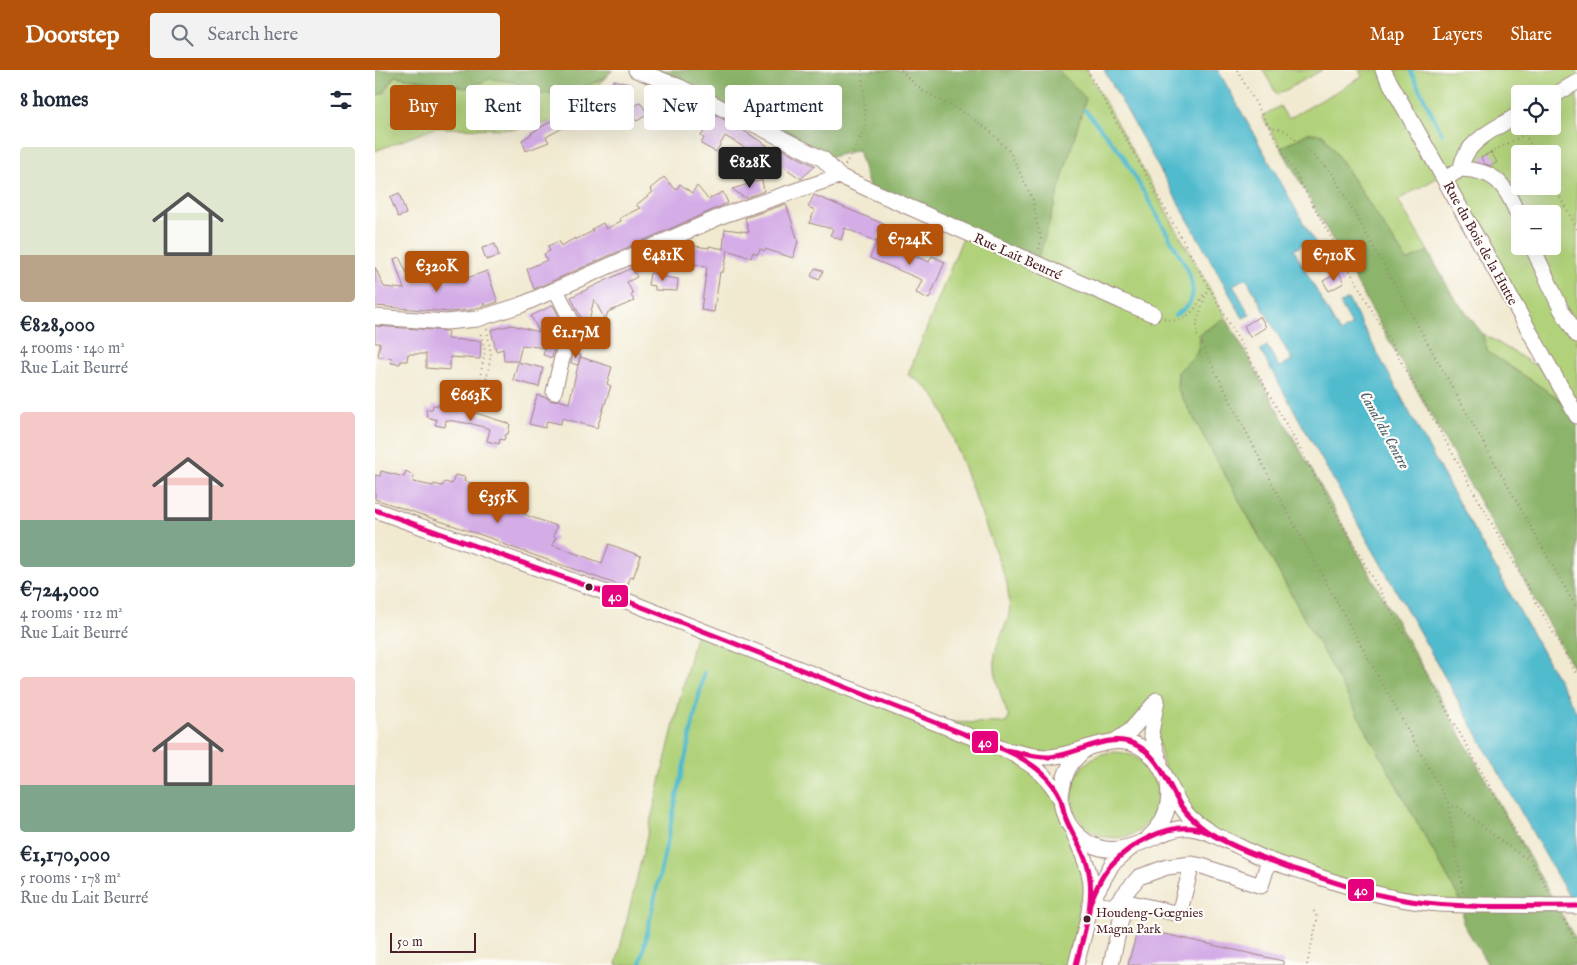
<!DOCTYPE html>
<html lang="en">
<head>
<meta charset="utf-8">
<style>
  :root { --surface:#fff; --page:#f2f2f3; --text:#1f2937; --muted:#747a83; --accent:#b45309 }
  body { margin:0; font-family:"IM FELL English",serif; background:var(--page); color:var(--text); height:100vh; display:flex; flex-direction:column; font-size:19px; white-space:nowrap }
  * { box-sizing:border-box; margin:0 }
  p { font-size:16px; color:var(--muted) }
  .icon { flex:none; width:28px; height:28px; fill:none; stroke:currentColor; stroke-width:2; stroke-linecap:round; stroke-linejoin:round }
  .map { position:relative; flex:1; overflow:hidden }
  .side { display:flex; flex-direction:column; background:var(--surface); width:375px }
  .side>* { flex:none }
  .hud { position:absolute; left:15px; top:15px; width:475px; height:45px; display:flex; gap:10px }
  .controls { position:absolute; left:1136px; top:15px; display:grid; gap:10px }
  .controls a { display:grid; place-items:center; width:50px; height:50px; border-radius:5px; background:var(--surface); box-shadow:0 5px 20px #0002; font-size:25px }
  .scale { position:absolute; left:15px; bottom:12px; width:86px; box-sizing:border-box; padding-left:5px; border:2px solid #4a1f2b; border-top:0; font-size:14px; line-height:18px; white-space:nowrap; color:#4a1f2b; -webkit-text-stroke:4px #fdfcf7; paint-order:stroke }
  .price { position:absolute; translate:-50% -42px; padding:0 11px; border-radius:5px; background:var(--accent); color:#fff; font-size:16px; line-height:32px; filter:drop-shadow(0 1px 2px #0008) }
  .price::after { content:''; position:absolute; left:50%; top:30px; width:15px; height:11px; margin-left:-8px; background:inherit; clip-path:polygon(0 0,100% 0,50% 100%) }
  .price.current { background:#222; color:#fff }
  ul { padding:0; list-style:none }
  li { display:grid; align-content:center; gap:10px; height:265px; padding:0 20px }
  li span { display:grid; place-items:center; height:155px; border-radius:5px; color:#555 }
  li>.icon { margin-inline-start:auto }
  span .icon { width:90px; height:90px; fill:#fffc; stroke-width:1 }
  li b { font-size:21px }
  h2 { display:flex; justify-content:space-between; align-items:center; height:60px; padding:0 20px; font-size:21px }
  .chip { padding:0 18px; border-radius:5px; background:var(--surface); box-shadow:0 5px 20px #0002; font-size:18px; line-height:45px }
  .chip.current { background:var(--accent); color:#fff }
  header { display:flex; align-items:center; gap:30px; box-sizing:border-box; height:70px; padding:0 25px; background:var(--accent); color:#fff }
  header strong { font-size:24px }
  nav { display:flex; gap:28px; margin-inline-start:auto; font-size:18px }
  .search { width:350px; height:45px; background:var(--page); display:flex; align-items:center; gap:12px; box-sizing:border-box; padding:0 18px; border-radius:5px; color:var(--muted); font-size:19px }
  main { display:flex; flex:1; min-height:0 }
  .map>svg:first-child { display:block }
</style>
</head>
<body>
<header>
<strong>Doorstep</strong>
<div class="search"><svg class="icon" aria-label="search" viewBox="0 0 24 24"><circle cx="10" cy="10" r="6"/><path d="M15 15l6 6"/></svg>Search here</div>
<nav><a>Map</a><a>Layers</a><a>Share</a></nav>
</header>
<main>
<section class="side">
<h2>8 homes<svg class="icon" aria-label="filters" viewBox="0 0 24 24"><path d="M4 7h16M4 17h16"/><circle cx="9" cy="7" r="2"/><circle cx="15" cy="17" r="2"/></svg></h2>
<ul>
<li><span style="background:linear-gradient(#dfe7d0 70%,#b9a48a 0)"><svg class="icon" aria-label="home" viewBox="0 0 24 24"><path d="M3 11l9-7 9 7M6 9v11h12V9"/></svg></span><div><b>€828,000</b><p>4 rooms · 140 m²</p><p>Rue Lait Beurré</p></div></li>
<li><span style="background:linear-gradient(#f6c9c9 70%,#7fa58c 0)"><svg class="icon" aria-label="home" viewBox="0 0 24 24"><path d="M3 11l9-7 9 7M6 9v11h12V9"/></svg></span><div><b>€724,000</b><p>4 rooms · 112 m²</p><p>Rue Lait Beurré</p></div></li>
<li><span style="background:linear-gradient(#f6c9c9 70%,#7fa58c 0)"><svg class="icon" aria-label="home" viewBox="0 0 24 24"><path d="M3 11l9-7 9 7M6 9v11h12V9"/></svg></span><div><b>€1,170,000</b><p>5 rooms · 178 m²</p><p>Rue du Lait Beurré</p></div></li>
</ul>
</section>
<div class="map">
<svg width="1202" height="895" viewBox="0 0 1202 895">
  <rect width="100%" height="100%" fill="#fdfcf7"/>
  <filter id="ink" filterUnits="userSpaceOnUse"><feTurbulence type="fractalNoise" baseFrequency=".02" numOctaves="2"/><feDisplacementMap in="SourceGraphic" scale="10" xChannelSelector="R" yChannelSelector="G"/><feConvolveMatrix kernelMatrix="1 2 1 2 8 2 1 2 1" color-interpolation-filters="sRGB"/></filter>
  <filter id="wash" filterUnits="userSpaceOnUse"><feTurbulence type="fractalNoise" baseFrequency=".0096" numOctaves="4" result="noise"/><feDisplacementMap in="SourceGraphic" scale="20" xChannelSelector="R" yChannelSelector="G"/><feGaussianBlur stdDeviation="1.12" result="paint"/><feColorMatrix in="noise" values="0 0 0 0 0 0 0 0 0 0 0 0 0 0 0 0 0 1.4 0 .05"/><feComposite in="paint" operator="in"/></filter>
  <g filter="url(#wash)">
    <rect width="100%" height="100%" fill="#f1ead1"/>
    <!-- green -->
    <path fill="#b1d27a" stroke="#7e7852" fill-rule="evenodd" d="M683 0H712L851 248 826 263 822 283 803 302 802 318 1088 835 975 818 823 755 792 710 778 646 755 661 690 684 632 680 676 712 716 808 701 895H241L322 558 560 652 631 653 634 648C626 626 618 607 620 584 622 572 628 563 632 551 637 540 633 525 632 513L566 336C557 321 548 313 533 305L590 162 711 29Z
      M888 0H947L902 25Z
      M984 0H1202V346L1198 338 1113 282 1107 263 1168 300 1178 305 1067 105 1023 130 1053 181 1032 191 948 64 933 63 906 78 887 46 905 36 913 49 987 7ZM1145 24H1178V56H1145ZM1145 84H1178V116H1145ZM1145 144H1178V176H1145Z
      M19 6 91 18 115 8 139 12 154 23 167 24 198 22 230 8 202 35 177 52 140 59 60 58 0 81V26L10 22Z
      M697 725a43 43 0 1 1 86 0a43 43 0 1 1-86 0Z"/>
    <!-- forest -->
    <path fill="#8cb46a" stroke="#6b6a4a" d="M0 0H238L230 8 198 22 167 24 154 23 139 12 115 9 91 18 19 6 10 22 0 26Z
      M261 0H683L711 28 662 194 495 120 483 80 448 89Z
      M933 63 948 64 1032 191 1053 181 1078 226 1107 263 1113 282 1198 338 1202 346V605L906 78Z
      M851 248 1202 872V895H1113L1088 853V835L802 318 803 302 822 283 826 263Z"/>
    <!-- water -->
    <path fill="#51bbce" stroke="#4e6d7c" d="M729 0H843L928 152 956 200 950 204 932 172 919 180 965 263 977 255 965 234 973 229 985 251 1077 421 1202 643V841L885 280 892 276 904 297 917 290 871 208 858 215 875 245 868 248Z"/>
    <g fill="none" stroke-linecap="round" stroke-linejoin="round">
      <!-- stream -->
      <path stroke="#51bbce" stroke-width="4" d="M1035 0 1067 64
        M710 40 747 84 812 198C820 218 822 234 800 245
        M265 895 329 603"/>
    </g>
    <g id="blocks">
      <!-- building -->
      <path fill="#d4ade7" d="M239 10 258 15 254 29 235 24Z
        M217 25 221 30 203 50 197 43Z
        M294 25 311 33 303 49 286 41Z
        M265 32 273 44 262 51 250 42Z
        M192 42 200 49 195 54 171 67 174 72 151 81 147 70 157 64 156 63Z
        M335 42 363 57 393 76 383 90 372 83 374 80 350 66 341 82 326 74 329 68 326 66 335 52 331 49Z
        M407 79 440 96 426 109 395 87 400 80 405 83Z
        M1116 82 1122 92 1116 96 1110 94 1106 88Z
        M289 107 301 120 305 114 317 123 322 116 333 129 348 122 353 133 159 219 152 199 172 190 169 184 175 181 173 176 184 171 186 176 200 168V170L218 161 217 159 228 153 231 159 246 151 245 148 265 138 261 135 278 122 275 119Z
        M387 110 389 121 370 128 357 119Z
        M24 123 31 144 23 147 15 127Z
        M439 125 509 154 502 172 470 158 466 170 455 165 458 159 434 153 440 140 433 137Z
        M411 134 423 171 418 188 390 179V181L385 179 383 184 378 182 376 188 353 180 348 202H345L339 242 326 240 332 196 316 194 319 176 334 178V176L349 179 348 178 350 159 374 162 370 148Z
        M502 170 554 192 557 186 570 192 554 229 541 223 547 210 495 188Z
        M120 174 124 186 111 190 107 178Z
        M24 187 37 213 68 207 69 211 91 204 92 208 112 201 123 232 111 236 109 233V236L95 240 73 242 0 236V197L9 217 29 219 19 189Z
        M257 198 262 207 252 212 258 224 256 225 259 231 233 242 230 250 219 229 212 260 196 227Z
        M440 198 448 201 444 210 436 206Z
        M964 202 969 213 954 221 948 211Z
        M275 203 290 204 289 207 303 209 302 221 280 220V216L273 215Z
        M178 235 186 251 177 288 168 285 170 278 147 275 143 291H129L128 279 121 281 116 260 137 255 164 262 156 246Z
        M885 246 891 257 875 267 869 256Z
        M0 256 73 261 72 269 106 271 105 289 75 287 74 300 51 298V284H33L32 291H26L25 294 16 293 17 288 3 287 5 273H0Z
        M198 283 206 285 203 295 196 293Z
        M205 287 237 297 232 314 236 316 222 358 187 348 186 354 172 351 170 358 154 354 162 325 172 328 176 331 183 330 194 333Z
        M143 292 168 298 164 317 138 310Z
        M58 335 69 336V340L101 343 135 354 133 364H131L129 370 125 369 124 374 112 371 115 359 98 354 71 350 70 357 60 355 62 350 52 347 51 339H57Z
        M6 401 29 407 31 401 39 406 38 412 58 416 59 414 67 416 70 412 77 414 80 405 90 407 89 411 96 413 94 422 110 427 109 433 141 440 156 447 182 456 178 466 181 467 177 475 227 493 234 474 266 486 258 508 255 507 252 518 136 477 123 472 124 471 0 429V405L5 406Z
        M763 858 908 891V895H753Z"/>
    </g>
  </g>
  <g filter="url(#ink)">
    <use href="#blocks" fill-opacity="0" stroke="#9e847e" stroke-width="1"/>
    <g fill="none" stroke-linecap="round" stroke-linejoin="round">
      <defs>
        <path id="minor" d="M261 0 305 17 448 89 464 106
          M1008 0 1202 346
          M1178 26 1202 12
          M1086 99C1125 101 1130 117 1145 149
          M1070 109 1086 99C1087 96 1087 91 1089 88 1097 68 1128 54 1145 44
          M1157 176 1186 239 1202 265
          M0 247 71 252 102 249 146 235 349 145 464 106 746 231 778 244
          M179 322 196 250 181 220
          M0 440 229 522 630 680C644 682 661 688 675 687 709 684 746 655 776 685 792 701 796 725 811 743 820 754 832 760 845 768
          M782 630 776 663 785 692
          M740 671 755 661 779 634
          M711 679C695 692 690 701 687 720 684 735 690 752 700 762 729 792 755 777 787 764 796 760 806 757 816 758 841 762 870 781 893 790 906 795 920 799 933 803 972 817 1012 829 1054 833 1072 835 1090 835 1107 835
          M638 684C661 697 673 706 685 728
          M699 764C705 778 712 792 715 807 720 833 707 870 701 895
          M774 767C790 753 796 735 793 714
          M717 830 737 794 757 777
          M744 830 804 844 817 794
          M715 833 738 837 764 807 792 797 817 794 827 796 886 816 894 790
          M736 895 750 831"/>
      </defs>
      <!-- minor casing -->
      <use href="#minor" stroke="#9e847e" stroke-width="17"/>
      <!-- path -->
      <path stroke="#9e847e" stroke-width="2" stroke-dasharray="1 4" stroke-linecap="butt" d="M526 0 533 8 548 21 593 45 614 60 635 82 658 130 661 151 666 168 664 180
        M712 0 1174 822
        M862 0 1202 605
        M894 56 911 61 957 103 1202 539
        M1106 88 1150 64 1161 84
        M470 95 491 57 487 0
        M1178 114 1202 159
        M833 217 822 252V265L909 436 1075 736
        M789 248C811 257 821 238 830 222
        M112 259 116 285 106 337 108 340 113 342
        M74 335C84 336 95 339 101 329L110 281 105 261
        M1088 822 1074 742 1075 736 1084 737 1127 772 1154 790
        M1189 850 1202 873
        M932 895 942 851 941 844 937 839"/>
      <!-- minor -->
      <use href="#minor" stroke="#fff" stroke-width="15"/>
      <defs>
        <path id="minor-bridge" d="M1107 835 1202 836"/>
      </defs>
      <!-- minor-bridge casing -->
      <use href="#minor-bridge" stroke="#9e847e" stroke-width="17" stroke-linecap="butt"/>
      <!-- minor-bridge -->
      <use href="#minor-bridge" stroke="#fff" stroke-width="15"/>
      <defs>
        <path id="bus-1" d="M0 440 229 522 630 680C645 682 660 688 675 687 702 685 732 662 759 674 785 685 792 714 806 736 813 746 823 755 833 762 859 778 888 788 916 798 955 811 995 825 1036 831 1091 839 1147 836 1202 836
          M628 679C651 689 674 703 685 727 688 734 688 742 691 749 697 764 707 778 712 794 722 828 709 862 701 895
          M715 833C721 819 727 804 738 793 756 774 790 755 817 758 828 759 839 765 849 770"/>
      </defs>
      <!-- bus-1 casing -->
      <use href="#bus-1" stroke="#fdfcf7" stroke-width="9"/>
      <!-- bus-1 -->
      <use href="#bus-1" stroke="#e5007d" stroke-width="5"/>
    </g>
  </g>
  <!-- markers -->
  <g fill="#4a1f2b" stroke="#fdfcf7" stroke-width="2">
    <circle cx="214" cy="517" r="4.5"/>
    <circle cx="712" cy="849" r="4.5"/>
  </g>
  <g text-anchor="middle" stroke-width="4.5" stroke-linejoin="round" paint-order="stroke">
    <!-- bus labels -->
    <g font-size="13" fill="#4a1f2b" stroke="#fdfcf7" text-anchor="start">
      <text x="721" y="847">Houdeng-Gœgnies<tspan x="721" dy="16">Magna Park</tspan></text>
    </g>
    <!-- street labels -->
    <g font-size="14" fill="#4a1f2b" stroke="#fdfcf7">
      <text transform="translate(1106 173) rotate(61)" y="5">Rue du Bois de la Hutte</text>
      <text transform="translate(643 186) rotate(24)" y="5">Rue Lait Beurré</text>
    </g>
    <!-- water labels -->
    <g font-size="15" font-style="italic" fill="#4d5d6c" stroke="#fdfcf7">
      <text transform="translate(1010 360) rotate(61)" y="5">Canal du Centre</text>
    </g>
  </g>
  <g stroke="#fdfcf7" stroke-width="2">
    <rect x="226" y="514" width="28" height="24" rx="5" fill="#e5007d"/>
    <rect x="596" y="660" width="28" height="24" rx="5" fill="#e5007d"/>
    <rect x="972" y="808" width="28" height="24" rx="5" fill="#e5007d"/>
  </g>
  <g font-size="14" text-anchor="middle" font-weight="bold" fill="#fff">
    <text x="240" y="531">40</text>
    <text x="610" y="677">40</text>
    <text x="986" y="825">40</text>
  </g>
</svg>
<div class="controls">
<a><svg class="icon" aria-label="locate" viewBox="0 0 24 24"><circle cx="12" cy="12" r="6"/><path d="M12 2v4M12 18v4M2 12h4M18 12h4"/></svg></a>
<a>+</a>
<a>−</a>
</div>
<div class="scale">50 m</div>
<b class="price current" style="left:375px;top:119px">€828K</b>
<b class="price" style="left:535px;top:196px">€724K</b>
<b class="price" style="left:288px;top:212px">€481K</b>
<b class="price" style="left:959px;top:212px">€710K</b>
<b class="price" style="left:62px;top:223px">€320K</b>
<b class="price" style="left:201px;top:289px">€1.17M</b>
<b class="price" style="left:96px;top:352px">€663K</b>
<b class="price" style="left:123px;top:454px">€355K</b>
<div class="hud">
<a class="chip current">Buy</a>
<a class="chip">Rent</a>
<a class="chip">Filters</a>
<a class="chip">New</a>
<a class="chip">Apartment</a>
</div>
</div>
</main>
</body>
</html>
